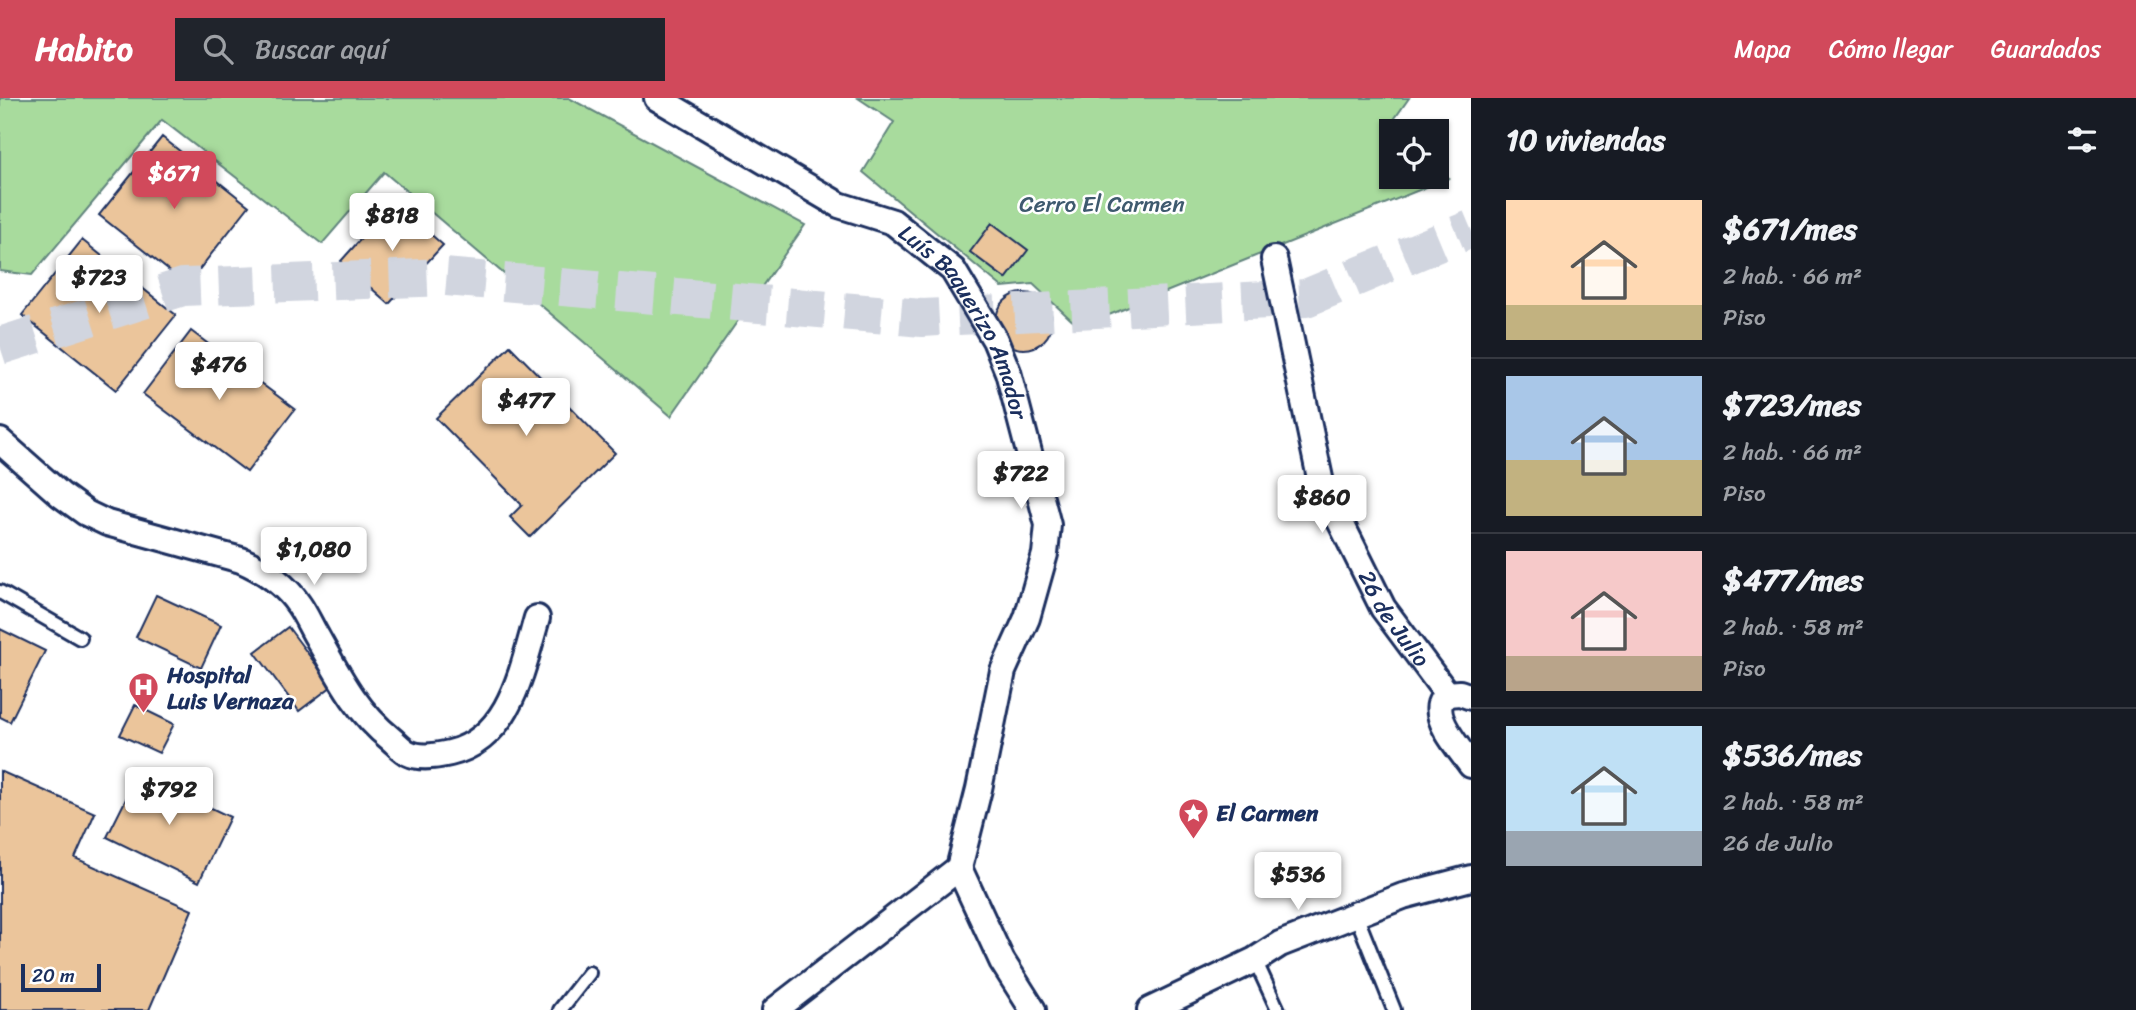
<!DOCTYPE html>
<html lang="es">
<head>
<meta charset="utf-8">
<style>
  :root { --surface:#171b24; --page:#20242c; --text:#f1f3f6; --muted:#9ea1a6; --line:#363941; --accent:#d1495b }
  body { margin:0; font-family:Sriracha,sans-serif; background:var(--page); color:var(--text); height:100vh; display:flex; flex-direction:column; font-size:26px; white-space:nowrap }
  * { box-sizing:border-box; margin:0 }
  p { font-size:23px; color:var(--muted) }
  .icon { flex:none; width:38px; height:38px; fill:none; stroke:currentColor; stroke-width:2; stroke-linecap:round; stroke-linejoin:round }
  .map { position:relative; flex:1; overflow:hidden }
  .side { display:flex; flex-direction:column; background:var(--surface); width:665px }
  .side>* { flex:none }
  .controls { position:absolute; left:1379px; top:21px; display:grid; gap:14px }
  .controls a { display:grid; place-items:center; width:70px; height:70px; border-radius:0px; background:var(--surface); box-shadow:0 2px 5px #0004; font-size:35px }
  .scale { position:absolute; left:21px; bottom:18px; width:80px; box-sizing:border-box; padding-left:7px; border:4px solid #1b2f5e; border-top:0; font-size:19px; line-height:24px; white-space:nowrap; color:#1b2f5e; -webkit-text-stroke:5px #fff; paint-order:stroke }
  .price { position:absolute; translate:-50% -60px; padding:0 16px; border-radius:7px; background:#fff; color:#222; font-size:23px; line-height:46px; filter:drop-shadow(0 2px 4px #0008) }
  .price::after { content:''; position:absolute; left:50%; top:42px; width:21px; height:16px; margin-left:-10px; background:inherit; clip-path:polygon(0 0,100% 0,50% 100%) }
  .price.on { background:var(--accent); color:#fff }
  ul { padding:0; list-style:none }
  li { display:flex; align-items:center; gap:21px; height:175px; padding:0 35px }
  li+li { border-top:2px solid var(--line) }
  li span { display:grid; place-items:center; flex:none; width:196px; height:140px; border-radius:0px; color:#555 }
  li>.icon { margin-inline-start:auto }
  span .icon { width:84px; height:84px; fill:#fffc; stroke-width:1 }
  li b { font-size:30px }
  h2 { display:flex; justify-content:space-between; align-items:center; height:84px; padding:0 35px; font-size:30px }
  header { display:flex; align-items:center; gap:42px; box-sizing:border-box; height:98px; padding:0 35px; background:var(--accent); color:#fff }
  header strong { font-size:33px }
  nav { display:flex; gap:38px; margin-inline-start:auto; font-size:24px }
  .search { width:490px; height:63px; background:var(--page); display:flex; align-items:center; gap:18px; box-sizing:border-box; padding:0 24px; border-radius:0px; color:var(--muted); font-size:26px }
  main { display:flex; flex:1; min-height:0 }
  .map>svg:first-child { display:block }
</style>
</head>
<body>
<header>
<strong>Habito</strong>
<div class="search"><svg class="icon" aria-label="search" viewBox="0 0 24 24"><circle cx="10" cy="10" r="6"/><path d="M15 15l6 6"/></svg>Buscar aquí</div>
<nav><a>Mapa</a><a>Cómo llegar</a><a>Guardados</a></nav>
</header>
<main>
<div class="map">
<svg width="1471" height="912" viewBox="0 0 1471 912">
  <rect width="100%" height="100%" fill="#fff"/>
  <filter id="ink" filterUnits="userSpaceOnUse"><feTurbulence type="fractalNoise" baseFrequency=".0143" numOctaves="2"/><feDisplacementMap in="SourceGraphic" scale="14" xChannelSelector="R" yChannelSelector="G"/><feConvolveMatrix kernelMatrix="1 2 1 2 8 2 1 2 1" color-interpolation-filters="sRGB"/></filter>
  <g filter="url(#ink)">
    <!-- green -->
    <path fill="#a8db9d" stroke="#62857e" stroke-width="2" d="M0 0H569L805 127 671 318 384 74 322 146 162 22 32 177 0 173Z
      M858 0H1409L1386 33 1391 38V79H1437V71L1449 80 1079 229 1033 186 1002 189 863 74 894 24Z"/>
    <!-- building -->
    <path fill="#ebc59b" stroke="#1b2f5e" stroke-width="2" d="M162 39 249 108 187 187 99 117Z
      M394 104 443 147 389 206 341 163Z
      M992 125 1028 152 1006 181 970 154Z
      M82 142 176 217 116 292 22 217Z
      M996 223a28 28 0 1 1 56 0a28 28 0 1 1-56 0Z
      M191 233 295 311 247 374 143 296Z
      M510 248 615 355 530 439 510 419 522 407 436 320Z
      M156 497 221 527 201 570 136 539Z
      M288 529 332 588 299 613 255 554Z
      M0 531 45 553 10 624 0 619Z
      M135 607 174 626 159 655 120 637Z
      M0 673 95 715 75 760 192 812 149 912H0Z
      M139 675 230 719 199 784 107 739Z"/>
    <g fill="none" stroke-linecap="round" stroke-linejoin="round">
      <!-- primary-tunnel -->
      <path stroke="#d1d5df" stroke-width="38" stroke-dasharray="38 19" stroke-linecap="butt" d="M0 248 183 189 445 179 922 220 1306 200 1471 131"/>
      <defs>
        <path id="lane" d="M0 494 80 540
          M1356 817 1394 912
          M1255 862 1278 912
          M560 912 589 875"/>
        <g id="street">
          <path id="s1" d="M657 0 839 107 893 124 953 172 995 242 1008 274 1048 427 1045 456 1027 520 1003 573 979 691 959 770 775 912"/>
          <path id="s2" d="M1274 161 1321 385 1383 510 1447 596C1444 599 1441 602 1440 606 1435 624 1461 653 1471 667"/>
          <path d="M0 343 61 397 86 415 107 425 241 462C264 472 285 486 299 507 306 517 311 529 317 539 339 578 356 613 391 641 397 646 402 652 408 655 420 661 437 658 450 655 511 640 522 571 537 520"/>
          <path d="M1447 596 1460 595 1471 599"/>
          <path d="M959 770 1002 863 1033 912"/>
          <path d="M1150 912 1255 862 1280 846 1403 798 1471 780"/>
        </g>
      </defs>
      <!-- lane casing -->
      <use href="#lane" stroke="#1b2f5e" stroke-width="18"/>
      <!-- street casing -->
      <use href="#street" stroke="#1b2f5e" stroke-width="30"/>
      <!-- lane -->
      <use href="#lane" stroke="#fff" stroke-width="12"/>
      <!-- street -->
      <use href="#street" stroke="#fff" stroke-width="24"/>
    </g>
  </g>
  <!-- icons -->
  <defs>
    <symbol id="hospital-pin" viewBox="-11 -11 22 30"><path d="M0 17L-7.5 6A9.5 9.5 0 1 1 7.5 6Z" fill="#d1495b" stroke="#fff"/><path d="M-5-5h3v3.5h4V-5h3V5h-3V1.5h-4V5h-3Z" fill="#fff"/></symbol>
    <symbol id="sight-pin" viewBox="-11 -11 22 30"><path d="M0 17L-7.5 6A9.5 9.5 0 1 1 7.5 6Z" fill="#d1495b" stroke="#fff"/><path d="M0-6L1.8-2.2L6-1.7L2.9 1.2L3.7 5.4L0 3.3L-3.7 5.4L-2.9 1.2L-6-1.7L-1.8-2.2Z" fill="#fff"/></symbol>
  </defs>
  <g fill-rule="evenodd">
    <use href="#hospital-pin" x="126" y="572" width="35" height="47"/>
    <use href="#sight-pin" x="1176" y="698" width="35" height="47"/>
  </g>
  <g text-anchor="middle" stroke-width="5" stroke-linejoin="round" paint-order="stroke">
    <!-- park labels -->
    <g font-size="23" fill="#3e5a6e" stroke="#fff">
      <text x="1102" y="114">Cerro El Carmen</text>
    </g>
    <!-- street labels -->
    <g font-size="23" fill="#1b2f5e" stroke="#fff">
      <text dy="8" stroke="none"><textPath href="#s1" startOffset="394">Luís Baquerizo Amador</textPath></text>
      <text dy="8" stroke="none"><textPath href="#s2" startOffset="383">26 de Julio</textPath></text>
    </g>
    <!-- poi labels -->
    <g font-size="23" font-weight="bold" fill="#1b2f5e" stroke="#fff" text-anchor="start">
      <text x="167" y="585">Hospital<tspan x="167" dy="26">Luis Vernaza</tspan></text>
      <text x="1216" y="723">El Carmen</text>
    </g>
  </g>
</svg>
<div class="controls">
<a><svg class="icon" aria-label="locate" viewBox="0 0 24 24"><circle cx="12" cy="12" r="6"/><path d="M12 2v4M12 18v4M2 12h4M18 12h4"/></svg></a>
</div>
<div class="scale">20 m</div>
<b class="price on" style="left:174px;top:113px">$671</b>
<b class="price" style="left:392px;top:155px">$818</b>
<b class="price" style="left:99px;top:217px">$723</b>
<b class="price" style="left:219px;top:304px">$476</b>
<b class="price" style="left:526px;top:340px">$477</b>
<b class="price" style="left:1021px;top:413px">$722</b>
<b class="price" style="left:1322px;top:437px">$860</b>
<b class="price" style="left:314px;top:489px">$1,080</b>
<b class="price" style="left:169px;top:729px">$792</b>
<b class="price" style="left:1298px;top:814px">$536</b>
</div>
<section class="side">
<h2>10 viviendas<svg class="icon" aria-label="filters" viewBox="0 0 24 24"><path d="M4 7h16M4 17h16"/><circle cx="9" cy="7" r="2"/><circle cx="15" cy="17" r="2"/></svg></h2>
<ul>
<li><span style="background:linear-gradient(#ffd9b3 75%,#c2b280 0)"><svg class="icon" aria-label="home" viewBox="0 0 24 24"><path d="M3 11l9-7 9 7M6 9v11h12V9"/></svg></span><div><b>$671/mes</b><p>2 hab. · 66 m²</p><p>Piso</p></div></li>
<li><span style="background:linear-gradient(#a9c7e8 60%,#c2b280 0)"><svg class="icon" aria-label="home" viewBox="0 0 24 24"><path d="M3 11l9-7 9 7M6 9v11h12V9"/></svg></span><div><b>$723/mes</b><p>2 hab. · 66 m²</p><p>Piso</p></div></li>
<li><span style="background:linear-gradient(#f6c9c9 75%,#b9a48a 0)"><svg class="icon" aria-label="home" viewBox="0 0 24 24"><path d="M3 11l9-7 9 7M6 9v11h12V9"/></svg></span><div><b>$477/mes</b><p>2 hab. · 58 m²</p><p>Piso</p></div></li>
<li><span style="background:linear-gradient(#bfe0f5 75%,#9aa5b1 0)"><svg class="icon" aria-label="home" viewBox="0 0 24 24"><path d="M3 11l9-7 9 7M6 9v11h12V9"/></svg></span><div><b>$536/mes</b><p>2 hab. · 58 m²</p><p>26 de Julio</p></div></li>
</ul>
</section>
</main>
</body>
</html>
